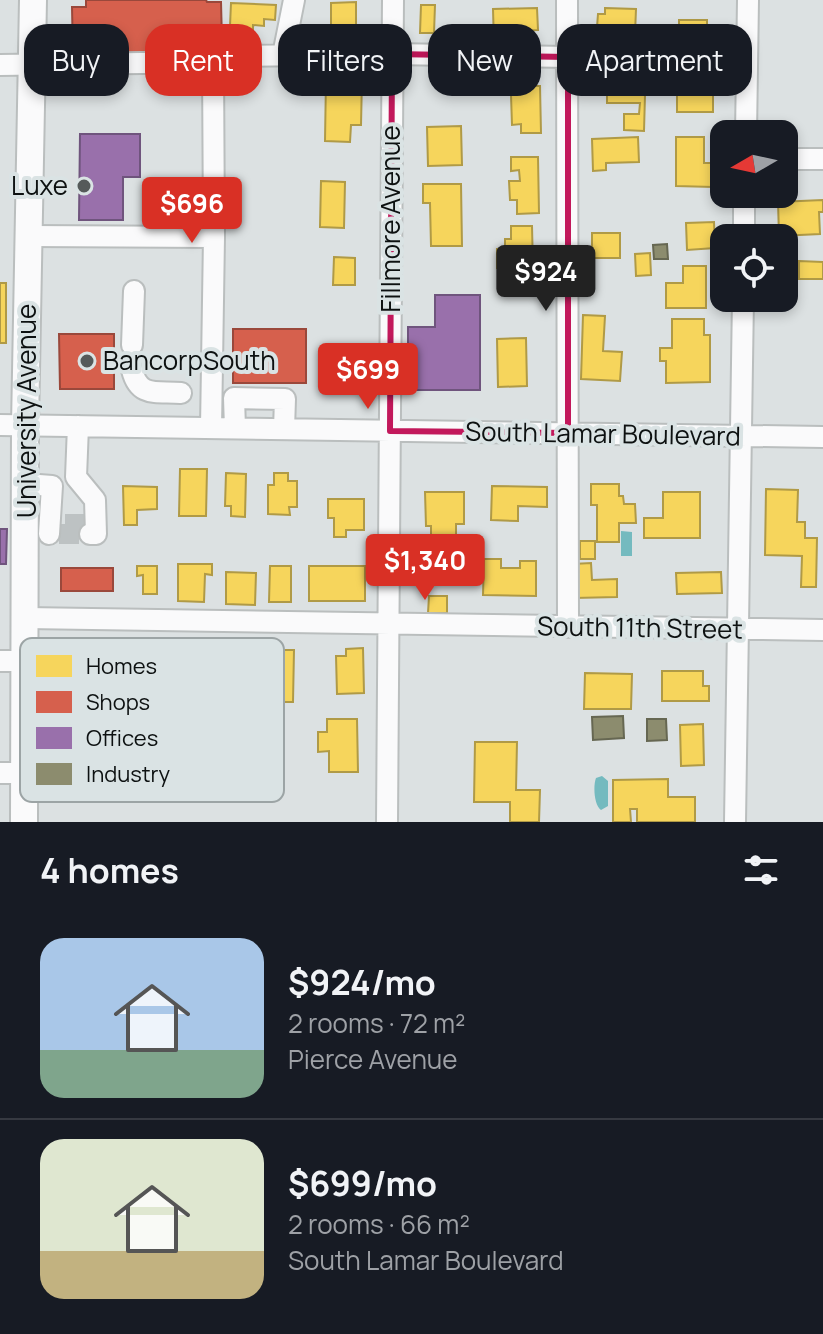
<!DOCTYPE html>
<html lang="en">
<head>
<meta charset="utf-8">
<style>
  :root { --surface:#171b24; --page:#242831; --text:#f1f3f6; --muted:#9ea1a6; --line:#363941; --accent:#d93025 }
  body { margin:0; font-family:Manrope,sans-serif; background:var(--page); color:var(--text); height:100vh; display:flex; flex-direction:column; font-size:30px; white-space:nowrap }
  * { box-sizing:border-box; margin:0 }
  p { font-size:26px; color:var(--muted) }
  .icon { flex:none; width:44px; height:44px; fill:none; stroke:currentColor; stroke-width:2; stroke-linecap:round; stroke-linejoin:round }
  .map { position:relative; height:822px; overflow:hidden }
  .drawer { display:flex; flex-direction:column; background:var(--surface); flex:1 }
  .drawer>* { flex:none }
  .hud { position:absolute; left:24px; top:24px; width:776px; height:72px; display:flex; gap:16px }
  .needle { width:52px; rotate:261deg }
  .buttons { position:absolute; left:710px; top:120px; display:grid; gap:16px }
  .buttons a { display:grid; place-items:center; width:88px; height:88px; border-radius:16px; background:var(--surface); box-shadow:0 4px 12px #0003; font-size:40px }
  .price { position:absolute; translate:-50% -68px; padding:0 18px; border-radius:8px; background:var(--accent); color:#fff; font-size:26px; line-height:52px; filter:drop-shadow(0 2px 4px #0008) }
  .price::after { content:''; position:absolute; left:50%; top:48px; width:24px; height:18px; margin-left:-12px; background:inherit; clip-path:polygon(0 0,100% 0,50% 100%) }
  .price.on { background:#222; color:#fff }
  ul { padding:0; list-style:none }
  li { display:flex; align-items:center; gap:24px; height:200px; padding:0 40px }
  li+li { border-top:2px solid var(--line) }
  li span { display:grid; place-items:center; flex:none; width:224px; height:160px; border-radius:24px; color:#555 }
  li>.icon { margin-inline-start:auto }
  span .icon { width:96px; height:96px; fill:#fffc; stroke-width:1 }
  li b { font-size:34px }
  h2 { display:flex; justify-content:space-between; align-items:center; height:96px; padding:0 40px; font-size:34px }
  .chip { padding:0 28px; border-radius:24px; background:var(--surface); box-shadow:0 4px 12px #0003; font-size:28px; line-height:72px }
  .chip.on { background:var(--accent); color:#fff }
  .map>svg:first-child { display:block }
</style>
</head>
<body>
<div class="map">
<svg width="823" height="822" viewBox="0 0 823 822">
  <rect width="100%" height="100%" fill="#dce1e2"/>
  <!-- water -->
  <path fill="#74babf" d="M621 531 632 532V556H621Z
    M602 776 608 781V806L601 810C594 805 593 786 596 778Z"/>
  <!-- homes -->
  <path fill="#f6d55c" stroke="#b09a46" stroke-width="2" d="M356 2V34H331V3Z
    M231 3 276 5 275 20 264 19V26L253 25V32L239 31V26H230Z
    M421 5H435L434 33H420Z
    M537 8 538 30 510 31V45H494L493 9Z
    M605 8 636 9 635 34 603 33 604 27H597L598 14H605Z
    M679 20H707V31L713 32 712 55H698V45L679 44Z
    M607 65 638 66 637 95H645L644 131 624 130V114H639L640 103H607Z
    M326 78 362 79 361 125H351L350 142 325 141Z
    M695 78H713V112H677V82L695 83Z
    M520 86H540L541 133H521V124L512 125 511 95H520Z
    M461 126 462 165 428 166 427 127Z
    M638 137 639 162 606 163V170L593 171 592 139Z
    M676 137H704V163H713V187L676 186Z
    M511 157H538L539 213 517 214V200H510L509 181H520L519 170 511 171Z
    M321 181 345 182 344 228 320 227Z
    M423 184H461L462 246H431L430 203H423Z
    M158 192 202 193 201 219 158 218Z
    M823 200V212H819L820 234 779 236 778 202Z
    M714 222 715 248 687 250 686 223Z
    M511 226H532L533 268H497V249H505V239H511Z
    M592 233H620V258H592Z
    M650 253 651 275 636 276 635 254Z
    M334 257 355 258V285H333Z
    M799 261 823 262V279H799Z
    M683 266H706V308H666V283H683Z
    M0 283H6V343H0Z
    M583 315 605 316 603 351 622 352 620 381 581 379Z
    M672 319H704V335H710V382L666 383V361H660V348H672Z
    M526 338 527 386 498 387 497 339Z
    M326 349 351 350V361H360L359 391H345L346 383H325Z
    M180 469H207L206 516H179Z
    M226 473 246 474 245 517 231 516V506H225Z
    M274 473H288V481H297V507H289L290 515 268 514V485H274Z
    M591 484H619V496H623L624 504H635L636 523H619V542H597V505H591Z
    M123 486 157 487V509L137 510V525H124Z
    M492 486 547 487V507L518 506V521L491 520Z
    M766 489 798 490 797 522H805V538H817L816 587H801L802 556 765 555Z
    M425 492H464V524H456V539H431V526H426Z
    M663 492H700V538H644V518H663Z
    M328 499H364V530H346V537H334V518H328Z
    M580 541H595V559H580Z
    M413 545 429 546V561L413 560Z
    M484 559H501V568H520V561H536V596L483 595Z
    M591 563 592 580 617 579V597L574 598 573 564Z
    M178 564H212V575L205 574 204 602 178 601Z
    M137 566H157V594H143V575L137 576Z
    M270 566H291V602H269Z
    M309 566H365V601H309Z
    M226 572 256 573 255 605 226 604Z
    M721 572 722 593 677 594 676 573Z
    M429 596H447V613H428Z
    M363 648 364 693 337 694 336 656H346V649Z
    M269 650H294L293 702H270V721H253V685L268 686Z
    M662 671H703V686H709V701H662Z
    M585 673 632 674 631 709H584Z
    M327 719H357L358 772H329V751L318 752V732H327Z
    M703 724 704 765 681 766 680 725Z
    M475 742H517L516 790H540L539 822H510V802H474Z
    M668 779V797H695V822H637V809H630L631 822H613V780Z"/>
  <!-- shops -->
  <path fill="#d6604d" stroke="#9a483b" stroke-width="2" d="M86 0H206L207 2H221L222 41 210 54 73 55 72 7H86Z
    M233 329H306V383H233Z
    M59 334H114V389H60Z
    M61 568H113V591H61Z"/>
  <!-- offices -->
  <path fill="#9970ab" stroke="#6f547d" stroke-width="2" d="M80 134H140V177H123V220H79Z
    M435 295H480V390H408V327H435Z
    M0 529H7L6 564H0Z"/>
  <!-- industry -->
  <path fill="#8c8c6e" stroke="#666752" stroke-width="2" d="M659 42H676V57H660Z
    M667 244 668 259H654L653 245Z
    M623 716 624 738 593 740 592 717Z
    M647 719H666L667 740 647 741Z"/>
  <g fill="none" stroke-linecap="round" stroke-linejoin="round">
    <!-- minor-tunnel -->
    <path stroke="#bdc2c3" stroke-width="20" stroke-dasharray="20 10" stroke-linecap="butt" d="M59 534H90
      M75 534V506"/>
    <defs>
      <path id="minor" d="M567 0 568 627
        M283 55 294 0
        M0 65 213 62 224 56 392 54 568 57
        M746 134 748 0
        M784 159H823
        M29 236 214 237
        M744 238V194
        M132 345 134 291
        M132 370C139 398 156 391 181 393
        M0 425 823 437
        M78 426 76 477 95 500 96 534H90
        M211 428 214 237 213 62
        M235 428 234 398 285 399 284 429
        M26 484 52 486 49 534
        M26 618 823 630
        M0 661H25
        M0 773H24
        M387 822 393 0
        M735 822 743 298"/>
      <path id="major" d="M24 822 25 425 33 0"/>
    </defs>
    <!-- minor casing -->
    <use href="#minor" stroke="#babebe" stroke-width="24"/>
    <!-- major casing -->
    <use href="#major" stroke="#babebe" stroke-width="30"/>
    <!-- minor -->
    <use href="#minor" stroke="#fafafb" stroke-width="20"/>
    <!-- major -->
    <use href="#major" stroke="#fafafb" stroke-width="26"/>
  </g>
  <!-- marked area -->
  <path fill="none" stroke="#c2185b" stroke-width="6" stroke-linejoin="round" d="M392 54 568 57V433L390 431Z"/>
  <!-- markers -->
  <g fill="#555a5a" stroke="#dae3e4" stroke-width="3">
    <circle cx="84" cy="186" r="8"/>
    <circle cx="87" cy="361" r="8"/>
  </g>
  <g text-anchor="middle" stroke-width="8" stroke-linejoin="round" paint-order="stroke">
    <!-- poi labels -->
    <g font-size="26" fill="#0d1111" stroke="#dae3e4" text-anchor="end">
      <text x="68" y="195">Luxe</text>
      <text x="103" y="370" text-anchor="start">BancorpSouth</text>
    </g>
    <!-- street labels -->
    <g font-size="26" fill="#0d1111" stroke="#dae3e4">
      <text transform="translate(391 219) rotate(-90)" y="9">Fillmore Avenue</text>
      <text transform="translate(27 411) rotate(-90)" y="9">University Avenue</text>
      <text transform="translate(603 434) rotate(1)" y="9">South Lamar Boulevard</text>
      <text transform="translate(640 628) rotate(1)" y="9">South 11th Street</text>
    </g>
  </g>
  <!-- legend -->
  <rect x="20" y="638" width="264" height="164" rx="12" fill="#dae3e4" stroke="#9ca4a5" stroke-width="2"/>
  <rect x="36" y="655" width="36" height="22" fill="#f6d55c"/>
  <rect x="36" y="691" width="36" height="22" fill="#d6604d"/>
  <rect x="36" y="727" width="36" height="22" fill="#9970ab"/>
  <rect x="36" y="763" width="36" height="22" fill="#8c8c6e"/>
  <g font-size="22" fill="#0d1111">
    <text x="86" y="674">Homes</text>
    <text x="86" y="710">Shops</text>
    <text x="86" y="746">Offices</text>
    <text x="86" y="782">Industry</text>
  </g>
</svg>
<div class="buttons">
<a><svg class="needle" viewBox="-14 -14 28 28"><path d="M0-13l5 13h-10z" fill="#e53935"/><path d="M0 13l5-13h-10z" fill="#9ea1a6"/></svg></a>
<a><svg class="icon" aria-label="locate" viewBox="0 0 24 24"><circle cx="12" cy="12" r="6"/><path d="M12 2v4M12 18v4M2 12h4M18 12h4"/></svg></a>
</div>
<b class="price" style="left:192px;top:245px">$696</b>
<b class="price on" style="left:546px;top:313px">$924</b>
<b class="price" style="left:368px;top:411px">$699</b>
<b class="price" style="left:425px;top:602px">$1,340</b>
<div class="hud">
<a class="chip">Buy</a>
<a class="chip on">Rent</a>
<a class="chip">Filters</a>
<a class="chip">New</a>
<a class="chip">Apartment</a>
</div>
</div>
<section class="drawer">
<h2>4 homes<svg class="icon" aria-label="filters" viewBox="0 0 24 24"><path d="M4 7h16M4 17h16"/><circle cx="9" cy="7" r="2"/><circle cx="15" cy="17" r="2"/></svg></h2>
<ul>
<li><span style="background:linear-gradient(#a9c7e8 70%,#7fa58c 0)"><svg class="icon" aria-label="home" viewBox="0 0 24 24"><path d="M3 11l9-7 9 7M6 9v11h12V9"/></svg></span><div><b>$924/mo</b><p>2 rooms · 72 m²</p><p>Pierce Avenue</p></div></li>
<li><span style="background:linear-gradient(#dfe7d0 70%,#c2b280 0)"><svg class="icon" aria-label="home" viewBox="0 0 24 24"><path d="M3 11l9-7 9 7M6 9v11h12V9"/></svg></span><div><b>$699/mo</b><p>2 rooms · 66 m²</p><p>South Lamar Boulevard</p></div></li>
</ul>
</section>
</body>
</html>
